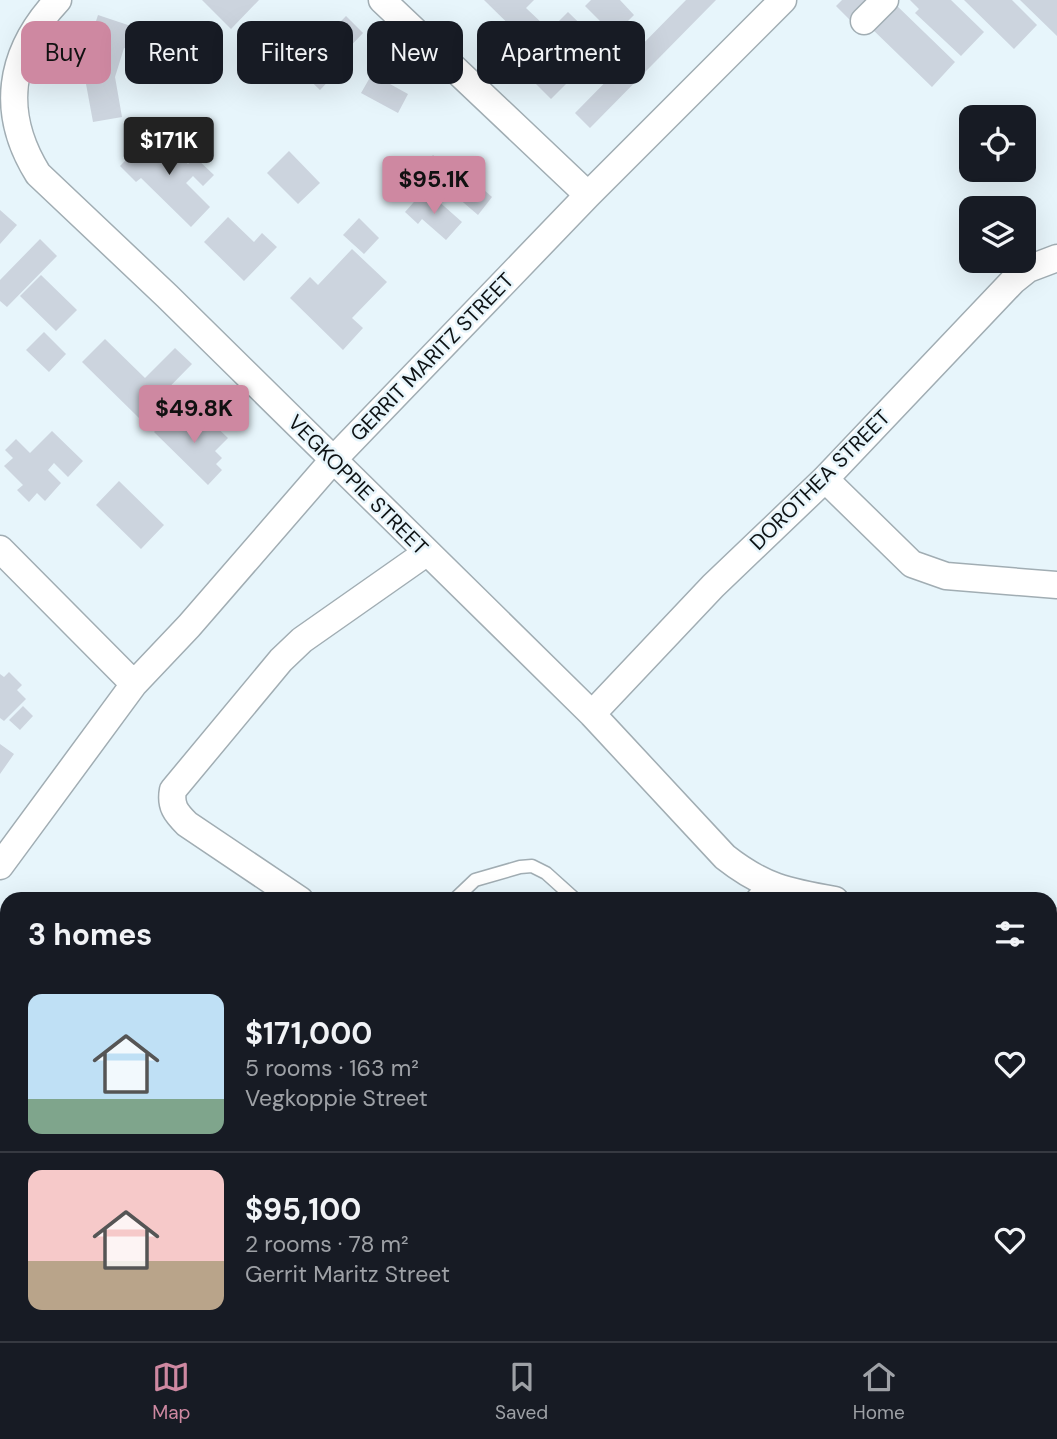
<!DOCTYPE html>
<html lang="en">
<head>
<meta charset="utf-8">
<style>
  :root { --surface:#171b24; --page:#242831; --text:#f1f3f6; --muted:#9ea1a6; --line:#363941; --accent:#ce88a1 }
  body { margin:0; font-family:"DM Sans",sans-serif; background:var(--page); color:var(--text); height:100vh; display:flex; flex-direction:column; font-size:26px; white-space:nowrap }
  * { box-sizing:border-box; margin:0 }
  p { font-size:23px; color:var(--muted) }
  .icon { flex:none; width:38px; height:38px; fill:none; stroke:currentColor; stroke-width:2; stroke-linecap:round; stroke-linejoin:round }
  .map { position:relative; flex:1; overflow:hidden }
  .details { position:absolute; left:0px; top:892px; width:1057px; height:450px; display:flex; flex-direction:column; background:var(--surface); border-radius:21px 21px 0 0; box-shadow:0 7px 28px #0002 }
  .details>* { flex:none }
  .guide { position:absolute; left:21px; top:21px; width:700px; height:63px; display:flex; gap:14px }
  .controls { position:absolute; left:959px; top:105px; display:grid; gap:14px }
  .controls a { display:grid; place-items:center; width:77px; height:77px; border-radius:14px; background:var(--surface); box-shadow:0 7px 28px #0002; font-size:35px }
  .price { position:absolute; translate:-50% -60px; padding:0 16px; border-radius:7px; background:var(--accent); color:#111; font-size:23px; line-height:46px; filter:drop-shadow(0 2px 4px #0008) }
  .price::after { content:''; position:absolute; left:50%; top:42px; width:21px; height:16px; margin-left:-10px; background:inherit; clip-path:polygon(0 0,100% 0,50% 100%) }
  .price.active { background:#222; color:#fff }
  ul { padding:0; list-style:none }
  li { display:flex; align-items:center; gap:21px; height:175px; padding:0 28px }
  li+li { border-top:2px solid var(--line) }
  li span { display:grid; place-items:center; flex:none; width:196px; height:140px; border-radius:14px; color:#555 }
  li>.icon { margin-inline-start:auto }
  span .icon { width:84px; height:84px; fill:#fffc; stroke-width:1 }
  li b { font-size:30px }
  h2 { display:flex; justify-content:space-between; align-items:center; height:84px; padding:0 28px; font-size:30px }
  .tag { padding:0 24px; border-radius:14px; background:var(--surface); box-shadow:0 7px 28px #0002; font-size:24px; line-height:63px }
  .tag.active { background:var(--accent); color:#111 }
  .tab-bar { display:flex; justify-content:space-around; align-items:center; height:98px; border-top:2px solid var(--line); background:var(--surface); font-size:19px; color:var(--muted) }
  .tab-bar a { display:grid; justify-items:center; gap:4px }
  .tab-bar .active { color:var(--accent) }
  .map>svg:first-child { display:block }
</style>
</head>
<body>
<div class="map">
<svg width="1057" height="1341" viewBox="0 0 1057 1341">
  <rect width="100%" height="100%" fill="#e7f5fb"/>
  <!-- building -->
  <path fill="#ccd4de" d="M202 0H259L231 29Z
    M484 0H534L526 8 544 25 527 42Z
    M591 0H620L634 15 614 35 585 6Z
    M686 0H716L590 128 575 113Z
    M842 0H872L851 21 836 6Z
    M910 0H951L984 32 961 56 915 13 919 9Z
    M964 0H1012L1037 25 1014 49Z
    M1020 0H1057V36Z
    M894 3 955 62 932 87 870 27Z
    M568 12 603 46 582 66 548 32Z
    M98 15 137 28 130 50 124 48 115 77 122 117 93 122 84 73 96 38 91 36Z
    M346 16 363 33 342 55 325 38Z
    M289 21 339 70 320 90 297 68 292 74 264 47Z
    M536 44 571 79 551 99 516 64Z
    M372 74 408 94 398 113 361 93Z
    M154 131 188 164 195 157 214 175 203 186 193 176 186 183 210 207 191 227 141 178 136 182 120 166Z
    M289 151 320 183 298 204 267 173Z
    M433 155 444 165 449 159 492 197 478 215 457 197 466 184 452 200 429 181 433 176 423 167Z
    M421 194 432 204 436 199 462 222 446 240 422 219 418 224 405 212Z
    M0 210 17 225 0 244Z
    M228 217 254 242 262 233 277 247 244 281 204 242Z
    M359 218 379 238 364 254 343 235Z
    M40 239 57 256 7 307 0 301V280Z
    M352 249 387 282 352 318 363 328 343 350 290 298 310 277 318 285Z
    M41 275 77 310 56 331 20 296Z
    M44 332 66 354 49 372 26 350Z
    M105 339 145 378 175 348 192 364 139 418 82 362Z
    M174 412 196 433 209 420 228 438 215 451 222 458 216 464 222 470 208 485 154 432Z
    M52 431 83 461 68 477 54 463 48 470 61 483 45 501 37 493 29 502 17 490 23 485 4 466 13 458 5 450 16 439 30 453Z
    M119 481 164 525 141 549 96 505Z
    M9 672 22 685 17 690 26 699 4 721 0 718V674L4 677Z
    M23 706 33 716 20 730 9 720Z
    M0 744 14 754 0 774Z"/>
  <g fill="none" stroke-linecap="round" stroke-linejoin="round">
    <defs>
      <path id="service" d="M454 900 475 880 520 867 532 866 546 873 576 900
        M750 900 765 883"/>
      <path id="minor" d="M58 0C8 53 0 113 38 174L167 296 592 714 725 857C763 887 788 892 835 900
        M382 0 588 195
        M864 21 885 0
        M825 479 912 564 946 576 1057 585
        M0 549 134 684
        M592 714 713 586 825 479 1013 281 1028 269 1057 258
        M0 866 134 684 189 626 333 460 588 195 783 0
        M300 900 187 824C176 813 170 806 173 790L281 660 302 640 426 553
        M1050 921 1057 922
        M0 991 7 995
        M0 1192 7 1196
        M273 1335 284 1341"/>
    </defs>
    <!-- service casing -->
    <use href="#service" stroke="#a1adb3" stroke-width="15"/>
    <!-- minor casing -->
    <use href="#minor" stroke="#a1adb3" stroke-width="29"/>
    <!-- service -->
    <use href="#service" stroke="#fff" stroke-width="12"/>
    <!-- minor -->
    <use href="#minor" stroke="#fff" stroke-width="26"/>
  </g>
  <g text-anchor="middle" stroke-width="5" stroke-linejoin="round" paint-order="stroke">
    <!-- street labels -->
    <g font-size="21" fill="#0d1214" stroke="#e7f5fb">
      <text transform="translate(432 357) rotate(-46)" y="7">GERRIT MARITZ STREET</text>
      <text transform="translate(820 480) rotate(-45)" y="7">DOROTHEA STREET</text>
      <text transform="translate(358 485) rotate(45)" y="7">VEGKOPPIE STREET</text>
    </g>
  </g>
</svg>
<div class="controls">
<a><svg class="icon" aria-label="locate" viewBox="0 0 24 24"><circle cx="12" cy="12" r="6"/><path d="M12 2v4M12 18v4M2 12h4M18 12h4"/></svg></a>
<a><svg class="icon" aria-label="layers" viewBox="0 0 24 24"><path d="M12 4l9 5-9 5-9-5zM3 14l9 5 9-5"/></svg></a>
</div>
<b class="price active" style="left:169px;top:177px">$171K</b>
<b class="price" style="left:434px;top:216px">$95.1K</b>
<b class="price" style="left:194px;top:445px">$49.8K</b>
<div class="guide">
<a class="tag active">Buy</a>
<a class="tag">Rent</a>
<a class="tag">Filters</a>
<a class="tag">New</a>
<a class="tag">Apartment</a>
</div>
<section class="details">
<h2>3 homes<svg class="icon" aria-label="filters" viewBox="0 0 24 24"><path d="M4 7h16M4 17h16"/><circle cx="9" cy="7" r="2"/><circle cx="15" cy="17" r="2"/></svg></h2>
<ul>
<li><span style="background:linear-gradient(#bfe0f5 75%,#7fa58c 0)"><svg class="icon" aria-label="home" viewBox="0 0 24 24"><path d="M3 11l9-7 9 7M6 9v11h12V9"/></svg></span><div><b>$171,000</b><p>5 rooms · 163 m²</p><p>Vegkoppie Street</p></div><svg class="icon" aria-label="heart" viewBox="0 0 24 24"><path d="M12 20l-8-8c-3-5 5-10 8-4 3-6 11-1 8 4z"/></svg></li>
<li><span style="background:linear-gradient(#f6c9c9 65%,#b9a48a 0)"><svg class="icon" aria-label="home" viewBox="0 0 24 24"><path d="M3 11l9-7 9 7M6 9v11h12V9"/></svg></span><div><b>$95,100</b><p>2 rooms · 78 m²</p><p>Gerrit Maritz Street</p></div><svg class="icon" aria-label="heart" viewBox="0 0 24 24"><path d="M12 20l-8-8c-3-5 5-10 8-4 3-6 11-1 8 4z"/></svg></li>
</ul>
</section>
</div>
<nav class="tab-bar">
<a class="active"><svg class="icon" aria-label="map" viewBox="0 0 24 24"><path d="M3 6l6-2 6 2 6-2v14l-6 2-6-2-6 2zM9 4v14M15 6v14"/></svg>Map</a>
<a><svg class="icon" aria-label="saved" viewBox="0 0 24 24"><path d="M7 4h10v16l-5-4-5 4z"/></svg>Saved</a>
<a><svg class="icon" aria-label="home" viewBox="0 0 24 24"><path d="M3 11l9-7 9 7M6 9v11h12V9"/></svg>Home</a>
</nav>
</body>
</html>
